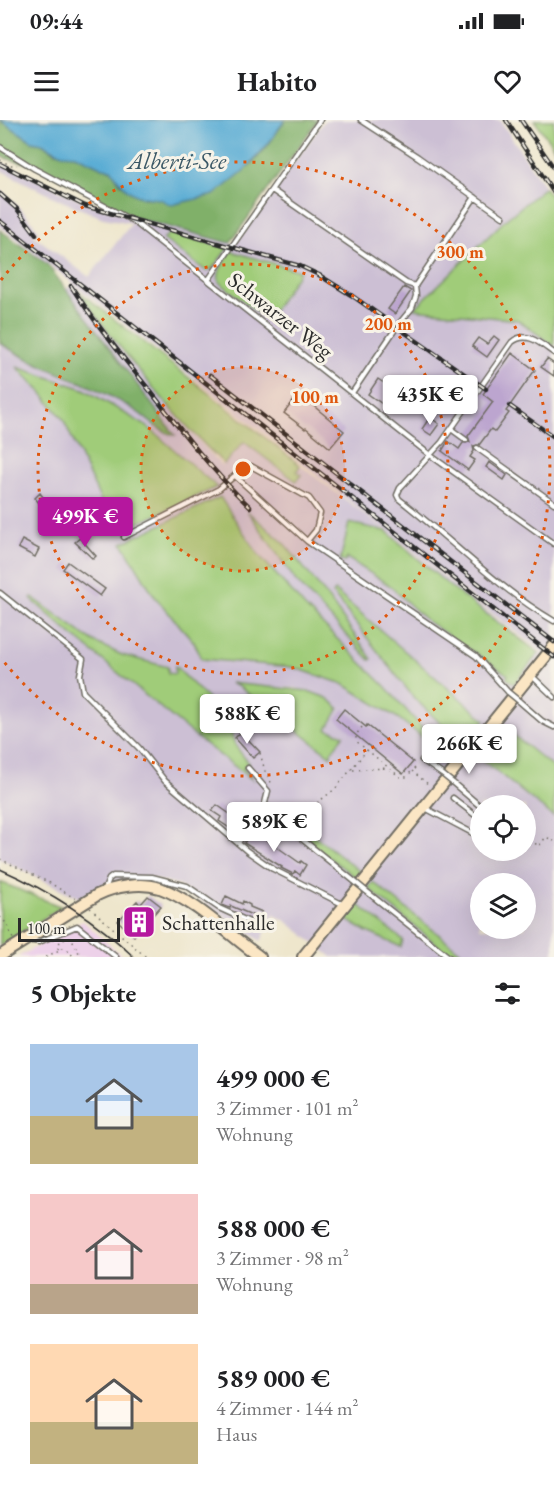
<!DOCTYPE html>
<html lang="de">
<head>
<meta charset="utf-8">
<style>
  :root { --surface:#fff; --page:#f6f6f6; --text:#202124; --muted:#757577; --accent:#b5179e }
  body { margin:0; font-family:"EB Garamond",serif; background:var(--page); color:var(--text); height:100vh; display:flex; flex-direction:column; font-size:22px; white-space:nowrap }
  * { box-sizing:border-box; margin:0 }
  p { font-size:20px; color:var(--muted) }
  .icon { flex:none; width:33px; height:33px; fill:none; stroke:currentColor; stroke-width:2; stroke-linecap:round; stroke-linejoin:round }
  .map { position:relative; height:837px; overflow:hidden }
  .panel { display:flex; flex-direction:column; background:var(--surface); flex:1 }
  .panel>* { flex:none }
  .fabs { position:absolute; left:470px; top:675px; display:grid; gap:12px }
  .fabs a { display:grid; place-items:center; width:66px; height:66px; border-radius:50%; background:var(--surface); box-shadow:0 6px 24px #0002; font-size:30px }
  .scale { position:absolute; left:18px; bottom:15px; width:102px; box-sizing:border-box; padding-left:6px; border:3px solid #2b2b2b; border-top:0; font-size:16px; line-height:21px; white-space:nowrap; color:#2b2b2b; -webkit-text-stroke:4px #f7f3e8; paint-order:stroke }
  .price { position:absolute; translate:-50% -51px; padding:0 14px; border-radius:6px; background:#fff; color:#222; font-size:20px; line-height:39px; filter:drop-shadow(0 2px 3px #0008) }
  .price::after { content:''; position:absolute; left:50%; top:36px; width:18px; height:14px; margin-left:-9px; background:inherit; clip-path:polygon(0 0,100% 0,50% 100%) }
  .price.on { background:var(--accent); color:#fff }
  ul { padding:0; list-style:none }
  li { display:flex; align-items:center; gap:18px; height:150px; padding:0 30px }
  li span { display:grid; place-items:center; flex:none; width:168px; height:120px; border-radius:0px; color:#555 }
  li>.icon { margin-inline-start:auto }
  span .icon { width:72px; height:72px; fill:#fffc; stroke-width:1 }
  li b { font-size:26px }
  h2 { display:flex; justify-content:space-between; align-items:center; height:72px; padding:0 30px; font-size:26px }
  .status { display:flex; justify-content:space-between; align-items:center; height:42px; padding:0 30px; background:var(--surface); direction:ltr }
  .status svg { height:16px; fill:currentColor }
  header { display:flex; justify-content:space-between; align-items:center; height:78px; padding:0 30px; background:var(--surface); font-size:27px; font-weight:700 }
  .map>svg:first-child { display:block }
</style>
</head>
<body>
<div class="status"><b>09:44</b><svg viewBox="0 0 49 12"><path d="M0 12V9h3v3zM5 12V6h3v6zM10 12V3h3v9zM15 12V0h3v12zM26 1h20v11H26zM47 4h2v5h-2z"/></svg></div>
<header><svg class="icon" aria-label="menu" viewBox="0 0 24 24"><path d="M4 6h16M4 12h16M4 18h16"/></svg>Habito<svg class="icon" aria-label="heart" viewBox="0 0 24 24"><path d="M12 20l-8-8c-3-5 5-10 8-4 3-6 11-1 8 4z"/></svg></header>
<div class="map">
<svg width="554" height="837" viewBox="0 0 554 837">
  <rect width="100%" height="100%" fill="#f7f3e8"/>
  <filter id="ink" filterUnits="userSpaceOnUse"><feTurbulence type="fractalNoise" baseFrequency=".0167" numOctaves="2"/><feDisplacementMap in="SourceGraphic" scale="12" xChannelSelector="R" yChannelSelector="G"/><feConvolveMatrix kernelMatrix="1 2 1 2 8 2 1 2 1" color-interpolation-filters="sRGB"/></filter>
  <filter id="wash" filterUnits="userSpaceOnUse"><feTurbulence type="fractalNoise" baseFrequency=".008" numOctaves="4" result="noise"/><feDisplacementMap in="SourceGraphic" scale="24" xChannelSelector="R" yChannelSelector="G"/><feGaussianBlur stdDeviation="1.35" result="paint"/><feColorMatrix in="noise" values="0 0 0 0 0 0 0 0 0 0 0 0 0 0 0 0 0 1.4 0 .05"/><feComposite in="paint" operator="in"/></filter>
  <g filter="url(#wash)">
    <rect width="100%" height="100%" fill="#eee6cc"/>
    <!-- built -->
    <path fill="#edd1e9" d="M83 801 123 837H18Z"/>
    <!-- industrial -->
    <path fill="#ccbfd4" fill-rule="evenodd" d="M325 0H500L554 81V648L501 605 476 635 554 697V837H467L373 762 368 768 452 837H332L286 801 274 795 261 821 178 765 150 758H138L109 762 79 778 0 739V224L21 235 105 268 175 314 65 170 73 164 122 232 185 306 222 346 255 311 380 406 537 531 549 538 0 106V69L27 95 39 111 33 115 89 157 132 103 103 98 64 82 0 50V42L91 85 235 124ZM18 247 84 269 148 307 216 366 101 382 63 299 41 271ZM220 377 258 434 305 487 384 565 445 635 398 598 343 564 292 547 202 539 194 522 155 477 123 423ZM250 395 283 422 326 475 372 539 370 540 296 461ZM386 411 453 469 539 534 515 564 506 558 509 555 427 501 389 465 347 438ZM335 471 485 600 465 626 414 578 334 474ZM32 477 94 522 122 535 168 547V553L175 554V547L230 613 236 628 248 643 243 648 254 661 200 620 73 516 31 479ZM239 567 295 568 323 576 327 578 326 609 344 614 331 632V636ZM480 686H525V730H480ZM480 764H525V808H480Z"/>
    <!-- green -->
    <path fill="#a0cc79" stroke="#667c52" stroke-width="1.5" d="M534 0H554V29L552 25Z
      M545 67 554 81V226L518 200 414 189 504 101Z
      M170 113 228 128 212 149 206 151 163 119Z
      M231 131 300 151 267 200 219 162C216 151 225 141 231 131Z
      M77 170 300 345 297 351 301 355 296 361 244 322 224 344C169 291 122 232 77 170Z
      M17 247 84 269 148 307 217 367 116 413 63 299 41 272Z
      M220 377 258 434 305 487 384 565 449 638 398 598 343 564 292 547 202 539 194 522 155 477 122 423Z
      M248 392 283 422 326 475 372 539 370 540 296 461Z
      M349 403 386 411 453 469 539 533 514 564 506 558 508 555 427 501 389 465 347 438 345 442 340 441Z
      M335 471 485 600 464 626 414 578 333 474Z
      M32 477 94 522 122 535 168 547V553L175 554V546L233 604C228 620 239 631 249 643L243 648 254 661 200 620 73 516 31 479Z
      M230 563 308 571 327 578 339 588 327 609 344 615 331 632V636L239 567Z
      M501 605 554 648V697L476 635Z
      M279 693 302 706 361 752 356 758 296 712Z
      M0 762 62 787 0 826Z
      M373 762 467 837H452L368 768Z
      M356 783 403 820 401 827 365 811 345 799Z"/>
    <!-- forest -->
    <path fill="#80b069" stroke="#566e4a" stroke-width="1.5" d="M0 0 32 21 42 23 56 32 75 35 103 48 111 49 120 63 144 78 156 77 171 84C192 76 217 69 236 56 257 43 272 20 285 0H318L230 123 136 98 35 45 8 39 0 36Z
      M0 110 47 144 175 315C160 313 149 300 136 291 94 263 43 251 0 223Z"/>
    <!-- water -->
    <path fill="#59acd4" stroke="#426c80" stroke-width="1.5" d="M0 0H285L269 23 246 49 214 75 171 85C157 77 158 79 143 77 128 75 118 60 111 49L103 48 75 35 62 34 42 23 32 21Z"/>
    <g id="blocks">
      <!-- building -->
      <path fill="#bca5cf" d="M404 167 411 171 395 194 388 189Z
        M494 216 499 220 487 237 472 226 478 218 487 224Z
        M512 233 535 250 506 291 509 293 495 312 491 309 479 325 473 326 474 331 470 337 475 340 468 350 442 331 448 321 459 329 463 323 470 322 468 316 493 282 483 274Z
        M547 239 554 244V256L541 247Z
        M378 259 401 275 391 290 368 274Z
        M299 274 344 311 330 328 306 308 305 309 284 293Z
        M430 297 439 304 431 315 422 309Z
        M489 342 507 355 504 360 486 347Z
        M40 373 61 401 57 405 35 378Z
        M80 418 96 436 93 439 75 422Z
        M22 420 39 429 35 437 18 428Z
        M68 442 105 469 100 476 63 449Z
        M344 589 366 607 367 605 413 642 403 654 336 599Z
        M241 612 260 632 253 638 235 618Z
        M217 685 244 704 237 713 219 701 221 697 212 691Z
        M253 710 300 743 301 741 306 745 300 755 295 751 293 754 281 748 282 747 244 723Z
        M148 776 161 786 134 816 118 801 137 781 140 785Z
        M226 776 242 784 243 781 250 785V787L262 792 259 798 231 786 230 788 222 785Z"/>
    </g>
  </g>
  <g filter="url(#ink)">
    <use href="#blocks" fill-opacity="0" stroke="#6f6c63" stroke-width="1.5"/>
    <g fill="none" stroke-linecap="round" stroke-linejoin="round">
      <defs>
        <path id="lane" d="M361 0 418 37 503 97
          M0 27 35 49 133 101 430 335 554 424
          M272 70 406 163 415 166 475 77
          M209 159 320 0
          M554 233C541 224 527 210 512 222L442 322 400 368 397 375 399 379C451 419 497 468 554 501
          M352 273 398 205 412 188 416 176 415 166
          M451 309 466 320
          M477 328 554 383
          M235 356 307 421 476 536 508 572
          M124 417 219 369 239 352 251 346 309 378 320 393 316 410 307 421
          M0 473 83 539 80 555 83 572 139 628 165 661 247 731 273 749 344 785
          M532 556 554 577
          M519 581 542 601 554 607
          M422 640 442 654
          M248 648 268 671 264 687
          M453 663 480 686
          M453 678 480 699
          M425 688 480 717
          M238 723 262 688 269 687 287 707 354 761
          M104 771 109 759 113 756 152 757 187 766 219 788 256 805
          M366 771 449 837
          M31 818 33 821 39 822 77 806 116 837"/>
        <path id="secondary" d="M0 836 97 775C115 766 141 762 160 768 196 781 229 815 260 837
          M303 837 554 526"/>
      </defs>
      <!-- lane casing -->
      <use href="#lane" stroke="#6f6c63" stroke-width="7"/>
      <!-- secondary casing -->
      <use href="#secondary" stroke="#6f6c63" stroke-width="14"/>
      <!-- path -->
      <path stroke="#6f6c63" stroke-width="1.5" stroke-dasharray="1.5 4.5" stroke-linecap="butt" d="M0 40 10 45H17
        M362 607 356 615V621L400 657H406L418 645
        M260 633 265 651 273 666
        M353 650 387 648
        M412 651 429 665
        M283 693 295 700 335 669 367 630
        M525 717 539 726 546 717 554 721
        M0 739 50 763 76 779
        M90 788 146 837
        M0 797 7 804 13 819
        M58 829 60 821 71 817 81 837
        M46 837 63 828 70 831 73 837"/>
      <!-- lane -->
      <use href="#lane" stroke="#fff" stroke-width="4"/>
      <!-- secondary -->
      <use href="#secondary" stroke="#fbe6c4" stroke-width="10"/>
      <!-- tram -->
      <path stroke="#2b2b2b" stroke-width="1.5" d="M0 749C50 771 94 799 134 837"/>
      <defs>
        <path id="rail" d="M506 0 554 73
          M521 0 554 48
          M0 44 85 86 267 137 300 146 319 155 351 175 486 269
          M0 74 17 89 36 114
          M0 101 554 537
          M71 166C95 203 123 238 151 272 182 312 213 352 250 387
          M210 255 554 522
          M510 286 554 317"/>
      </defs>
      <!-- rail casing -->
      <use href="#rail" stroke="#2b2b2b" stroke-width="4.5"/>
      <!-- rail -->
      <use href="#rail" stroke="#f7f3e8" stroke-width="2" stroke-dasharray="7" stroke-linecap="butt"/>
      <defs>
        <path id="lane-bridge" d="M508 572 519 581
          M442 654 453 663
          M354 761 366 771"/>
      </defs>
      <!-- lane-bridge casing -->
      <use href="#lane-bridge" stroke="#6f6c63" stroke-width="7" stroke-linecap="butt"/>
      <!-- lane-bridge -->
      <use href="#lane-bridge" stroke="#fff" stroke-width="4"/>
    </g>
  </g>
  <!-- distance rings -->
  <circle cx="243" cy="349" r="102" fill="#df570e" fill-opacity=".12"/>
  <g fill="none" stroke="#df570e" stroke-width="3" stroke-dasharray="3 6">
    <circle cx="243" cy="349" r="102"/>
    <circle cx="243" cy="349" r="205"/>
    <path d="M1 160A307 307 0 1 1 1 538"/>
  </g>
  <!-- icons -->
  <defs>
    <symbol id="building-square" viewBox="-11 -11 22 22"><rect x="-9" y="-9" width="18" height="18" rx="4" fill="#b5179e" stroke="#f7f3e8"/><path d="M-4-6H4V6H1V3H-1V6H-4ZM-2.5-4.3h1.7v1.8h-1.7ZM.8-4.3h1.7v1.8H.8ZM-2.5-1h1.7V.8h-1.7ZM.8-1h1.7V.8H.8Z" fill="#fff"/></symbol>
  </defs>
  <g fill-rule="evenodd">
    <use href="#building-square" x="120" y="783" width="38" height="38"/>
  </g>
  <g text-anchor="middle" stroke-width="6" stroke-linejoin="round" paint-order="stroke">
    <!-- street labels -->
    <g font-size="22" fill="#2b2b2b" stroke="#f7f3e8">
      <text transform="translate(281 195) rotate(38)" y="8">Schwarzer Weg</text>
    </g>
    <!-- poi labels -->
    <g font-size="22" fill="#2b2b2b" stroke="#f7f3e8" text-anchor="start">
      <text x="162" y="810">Schattenhalle</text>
    </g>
    <!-- water labels -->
    <g font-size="24" font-style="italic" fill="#3b5866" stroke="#f7f3e8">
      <text x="177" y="49">Alberti-See</text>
    </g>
  </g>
  <circle cx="243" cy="349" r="9" fill="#df570e" stroke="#f7f3e8" stroke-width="3"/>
  <g font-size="18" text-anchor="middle" font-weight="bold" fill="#df570e" stroke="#f7f3e8" stroke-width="6" stroke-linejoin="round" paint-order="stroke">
    <text x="460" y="138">300 m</text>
    <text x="388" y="210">200 m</text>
    <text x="315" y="283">100 m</text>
  </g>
</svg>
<div class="fabs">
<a><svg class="icon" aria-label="locate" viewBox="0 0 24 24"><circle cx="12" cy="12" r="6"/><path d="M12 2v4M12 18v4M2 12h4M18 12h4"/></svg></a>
<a><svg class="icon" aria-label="layers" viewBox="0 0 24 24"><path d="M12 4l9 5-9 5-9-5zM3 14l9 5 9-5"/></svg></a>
</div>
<div class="scale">100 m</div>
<b class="price" style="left:430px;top:306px">435K €</b>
<b class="price on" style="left:85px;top:428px">499K €</b>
<b class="price" style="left:247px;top:625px">588K €</b>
<b class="price" style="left:469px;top:655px">266K €</b>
<b class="price" style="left:274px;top:733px">589K €</b>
</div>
<section class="panel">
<h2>5 Objekte<svg class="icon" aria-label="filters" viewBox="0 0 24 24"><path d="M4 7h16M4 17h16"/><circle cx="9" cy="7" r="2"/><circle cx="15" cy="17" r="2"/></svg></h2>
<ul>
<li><span style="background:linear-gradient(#a9c7e8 60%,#c2b280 0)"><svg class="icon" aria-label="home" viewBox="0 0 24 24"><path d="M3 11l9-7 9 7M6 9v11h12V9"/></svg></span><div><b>499 000 €</b><p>3 Zimmer · 101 m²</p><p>Wohnung</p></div></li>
<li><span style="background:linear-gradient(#f6c9c9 75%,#b9a48a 0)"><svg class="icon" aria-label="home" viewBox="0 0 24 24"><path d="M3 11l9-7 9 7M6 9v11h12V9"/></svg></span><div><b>588 000 €</b><p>3 Zimmer · 98 m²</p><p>Wohnung</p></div></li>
<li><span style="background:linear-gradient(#ffd9b3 65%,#c2b280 0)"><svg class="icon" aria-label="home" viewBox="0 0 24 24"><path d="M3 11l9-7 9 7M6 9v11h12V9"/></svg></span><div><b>589 000 €</b><p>4 Zimmer · 144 m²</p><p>Haus</p></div></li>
</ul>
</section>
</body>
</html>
